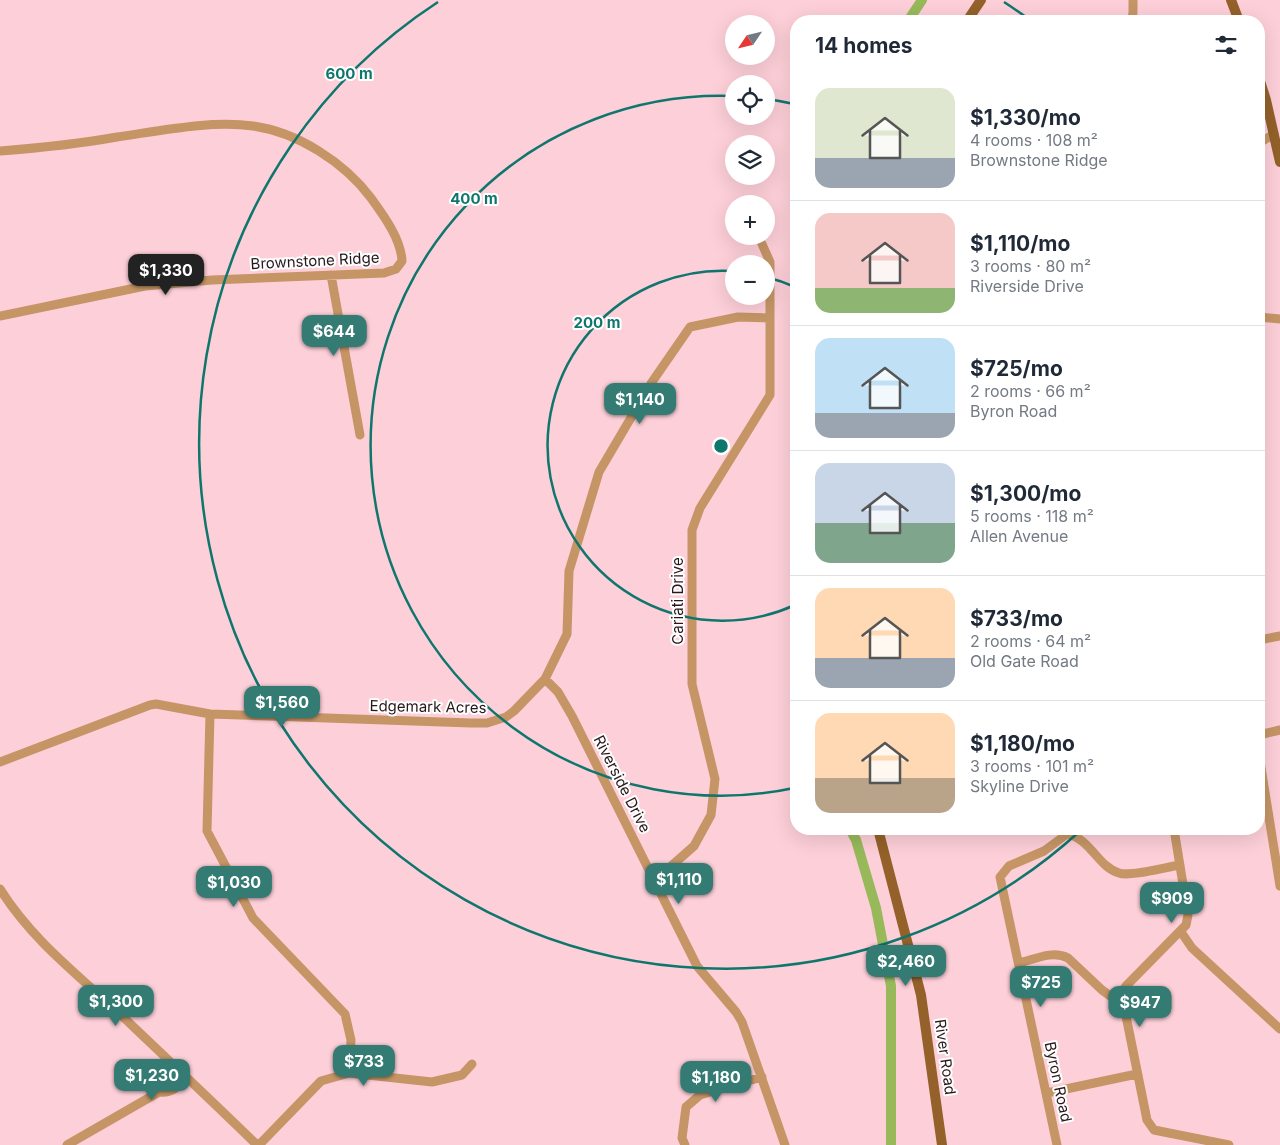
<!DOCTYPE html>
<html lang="en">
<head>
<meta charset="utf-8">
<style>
  :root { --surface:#fff; --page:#f2f2f3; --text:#1f2937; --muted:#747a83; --line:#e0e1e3; --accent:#347b73 }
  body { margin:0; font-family:Inter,sans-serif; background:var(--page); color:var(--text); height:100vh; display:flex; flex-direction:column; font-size:19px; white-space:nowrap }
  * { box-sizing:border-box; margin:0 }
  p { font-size:16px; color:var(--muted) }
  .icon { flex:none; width:28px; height:28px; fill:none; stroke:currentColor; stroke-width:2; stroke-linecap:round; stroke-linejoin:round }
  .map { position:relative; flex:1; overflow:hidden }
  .panel { position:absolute; left:790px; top:15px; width:475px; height:820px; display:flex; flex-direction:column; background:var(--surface); border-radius:20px; box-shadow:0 5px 20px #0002 }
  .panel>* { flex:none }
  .needle { width:32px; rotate:235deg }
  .tools { position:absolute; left:725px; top:15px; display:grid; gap:10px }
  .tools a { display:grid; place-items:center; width:50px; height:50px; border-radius:50%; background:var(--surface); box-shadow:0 5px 20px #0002; font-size:25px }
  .price { position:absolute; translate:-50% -42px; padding:0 11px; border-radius:10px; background:var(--accent); color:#fff; font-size:16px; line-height:32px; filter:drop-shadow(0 1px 2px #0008) }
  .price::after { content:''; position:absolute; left:50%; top:30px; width:15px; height:11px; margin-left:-8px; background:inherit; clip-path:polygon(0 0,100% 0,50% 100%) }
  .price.active { background:#222; color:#fff }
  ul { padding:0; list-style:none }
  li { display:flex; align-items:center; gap:15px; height:125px; padding:0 25px }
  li+li { border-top:1px solid var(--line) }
  li span { display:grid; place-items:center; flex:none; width:140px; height:100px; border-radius:15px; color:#555 }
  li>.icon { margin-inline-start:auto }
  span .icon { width:60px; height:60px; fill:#fffc; stroke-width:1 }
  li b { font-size:21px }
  h2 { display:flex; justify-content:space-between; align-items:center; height:60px; padding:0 25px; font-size:21px }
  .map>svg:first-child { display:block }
</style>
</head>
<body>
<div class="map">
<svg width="1280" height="1145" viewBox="0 0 1280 1145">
  <rect width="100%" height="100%" fill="#fdcfd8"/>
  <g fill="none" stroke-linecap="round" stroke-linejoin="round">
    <!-- river -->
    <path stroke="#97b95a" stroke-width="10" d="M908 21 922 0
      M796 524 795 557 796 565
      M850 829 856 840 876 908 891 986V1145"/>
    <!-- minor -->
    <path stroke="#c59566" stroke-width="9" d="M1131 21 1133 13V0
      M1259 143 1274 134
      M0 151C39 148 78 144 117 137 159 131 211 120 253 126 297 132 344 162 371 198 384 216 401 239 402 261L396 269 384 273 212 280 145 286 0 316
      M331 275 360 435
      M1259 317 1280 319
      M1259 640 1280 636
      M545 679 558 692 572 716 697 966 736 1012 742 1022 785 1145
      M210 714 207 831 253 918 345 1014 351 1040 349 1073
      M1259 735 1280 730
      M1259 755 1280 886
      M0 762 150 705 156 704 210 714 471 723H487L506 717 514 711 545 679 567 634 569 571 599 472 652 382 690 327 738 317 770 318V262L762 244
      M653 878 669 868 694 846 711 815 715 779 692 684V530L700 508 770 395V318
      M0 889C32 940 77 974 120 1014 166 1058 212 1101 257 1145
      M1181 932 1192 948 1280 1029
      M1019 963C1035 959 1053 950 1068 958L1102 990 1116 1000 1121 1007 1126 1016 1147 1120 1154 1130 1229 1145
      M1116 1000 1126 986 1186 925 1188 915 1174 829
      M175 1067 160 1085 159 1092C172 1094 179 1086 187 1078
      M1047 1093 1137 1074
      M67 1145 159 1092
      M259 1145 321 1081 349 1073 432 1082 462 1075 472 1064
      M685 1145 682 1138 686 1107 700 1095 762 1077
      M1057 1145 1000 877 1009 866 1044 851 1067 834C1090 838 1098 867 1119 873 1130 877 1166 867 1180 865"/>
    <!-- major -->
    <path stroke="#936129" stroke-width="10" d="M1231 0 1239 21
      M967 21 981 0
      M1259 78 1266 100 1280 162
      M878 829 921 995 942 1145"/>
  </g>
  <!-- distance rings -->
  <g fill="none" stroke="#0f766e" stroke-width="2.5">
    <path d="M795 605A175 175 0 1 1 733 271M766 277A175 175 0 0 1 795 287"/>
    <path d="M794 788A350 350 0 1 1 733 96M767 99A350 350 0 0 1 794 104"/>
    <path d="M1080 831A526 526 0 1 1 438 2M1004 2A526 526 0 0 1 1030 20"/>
  </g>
  <g text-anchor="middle" stroke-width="4" stroke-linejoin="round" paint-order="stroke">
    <!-- street labels -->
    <g font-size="15" fill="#28181b" stroke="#fefefe">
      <text transform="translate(315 261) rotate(-3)" y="5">Brownstone Ridge</text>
      <text transform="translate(678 601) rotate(-90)" y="5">Cariati Drive</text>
      <text transform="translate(428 707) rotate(1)" y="5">Edgemark Acres</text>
      <text transform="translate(622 784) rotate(63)" y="5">Riverside Drive</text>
      <text transform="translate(945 1057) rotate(82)" y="5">River Road</text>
      <text transform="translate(1058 1082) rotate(78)" y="5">Byron Road</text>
    </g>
  </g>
  <circle cx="721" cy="446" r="8" fill="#0f766e" stroke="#fefefe" stroke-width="2.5"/>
  <g font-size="15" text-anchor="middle" font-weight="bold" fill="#0f766e" stroke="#fefefe" stroke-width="4" stroke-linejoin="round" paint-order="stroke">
    <text x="349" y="79">600 m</text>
    <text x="474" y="204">400 m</text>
    <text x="597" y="328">200 m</text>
  </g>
</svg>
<div class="tools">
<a><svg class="needle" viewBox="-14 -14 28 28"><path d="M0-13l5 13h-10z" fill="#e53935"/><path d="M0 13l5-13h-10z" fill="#747a83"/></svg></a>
<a><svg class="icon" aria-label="locate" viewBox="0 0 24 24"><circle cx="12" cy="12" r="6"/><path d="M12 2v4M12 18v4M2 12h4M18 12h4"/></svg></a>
<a><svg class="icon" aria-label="layers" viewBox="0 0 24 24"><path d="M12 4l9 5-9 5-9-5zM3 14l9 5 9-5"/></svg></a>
<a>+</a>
<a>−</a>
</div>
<b class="price active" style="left:166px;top:296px">$1,330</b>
<b class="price" style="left:334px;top:357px">$644</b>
<b class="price" style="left:640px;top:425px">$1,140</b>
<b class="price" style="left:282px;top:728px">$1,560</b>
<b class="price" style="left:679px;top:905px">$1,110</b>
<b class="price" style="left:234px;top:908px">$1,030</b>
<b class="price" style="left:1172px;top:924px">$909</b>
<b class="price" style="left:906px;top:987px">$2,460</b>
<b class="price" style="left:1041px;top:1008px">$725</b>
<b class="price" style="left:116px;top:1027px">$1,300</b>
<b class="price" style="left:1140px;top:1028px">$947</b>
<b class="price" style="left:364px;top:1087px">$733</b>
<b class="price" style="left:152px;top:1101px">$1,230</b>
<b class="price" style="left:716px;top:1103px">$1,180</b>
<section class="panel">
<h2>14 homes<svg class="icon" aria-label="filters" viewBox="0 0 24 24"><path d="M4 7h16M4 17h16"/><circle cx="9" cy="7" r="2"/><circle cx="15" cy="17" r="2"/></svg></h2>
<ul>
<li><span style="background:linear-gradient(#dfe7d0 70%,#9aa5b1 0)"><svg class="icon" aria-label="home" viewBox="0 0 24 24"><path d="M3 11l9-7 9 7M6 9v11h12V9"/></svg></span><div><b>$1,330/mo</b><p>4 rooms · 108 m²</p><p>Brownstone Ridge</p></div></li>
<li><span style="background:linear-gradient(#f6c9c9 75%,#8fb573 0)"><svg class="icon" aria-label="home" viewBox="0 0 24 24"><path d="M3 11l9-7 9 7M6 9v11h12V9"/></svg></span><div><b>$1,110/mo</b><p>3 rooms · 80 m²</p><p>Riverside Drive</p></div></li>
<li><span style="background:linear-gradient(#bfe0f5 75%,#9aa5b1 0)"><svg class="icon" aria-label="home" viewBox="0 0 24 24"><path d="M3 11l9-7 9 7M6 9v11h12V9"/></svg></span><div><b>$725/mo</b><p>2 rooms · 66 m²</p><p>Byron Road</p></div></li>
<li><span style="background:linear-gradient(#c9d6e8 60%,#7fa58c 0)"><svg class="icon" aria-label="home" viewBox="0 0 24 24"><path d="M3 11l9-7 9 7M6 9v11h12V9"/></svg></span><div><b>$1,300/mo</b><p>5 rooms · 118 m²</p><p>Allen Avenue</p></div></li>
<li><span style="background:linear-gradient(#ffd9b3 70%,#9aa5b1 0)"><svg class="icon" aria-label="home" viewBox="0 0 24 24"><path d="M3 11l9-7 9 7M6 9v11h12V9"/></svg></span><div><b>$733/mo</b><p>2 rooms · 64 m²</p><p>Old Gate Road</p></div></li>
<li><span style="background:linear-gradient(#ffd9b3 65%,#b9a48a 0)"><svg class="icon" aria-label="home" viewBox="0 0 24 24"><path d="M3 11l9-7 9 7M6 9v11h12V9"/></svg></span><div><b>$1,180/mo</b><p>3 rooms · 101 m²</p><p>Skyline Drive</p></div></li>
</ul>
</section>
</div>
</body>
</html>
